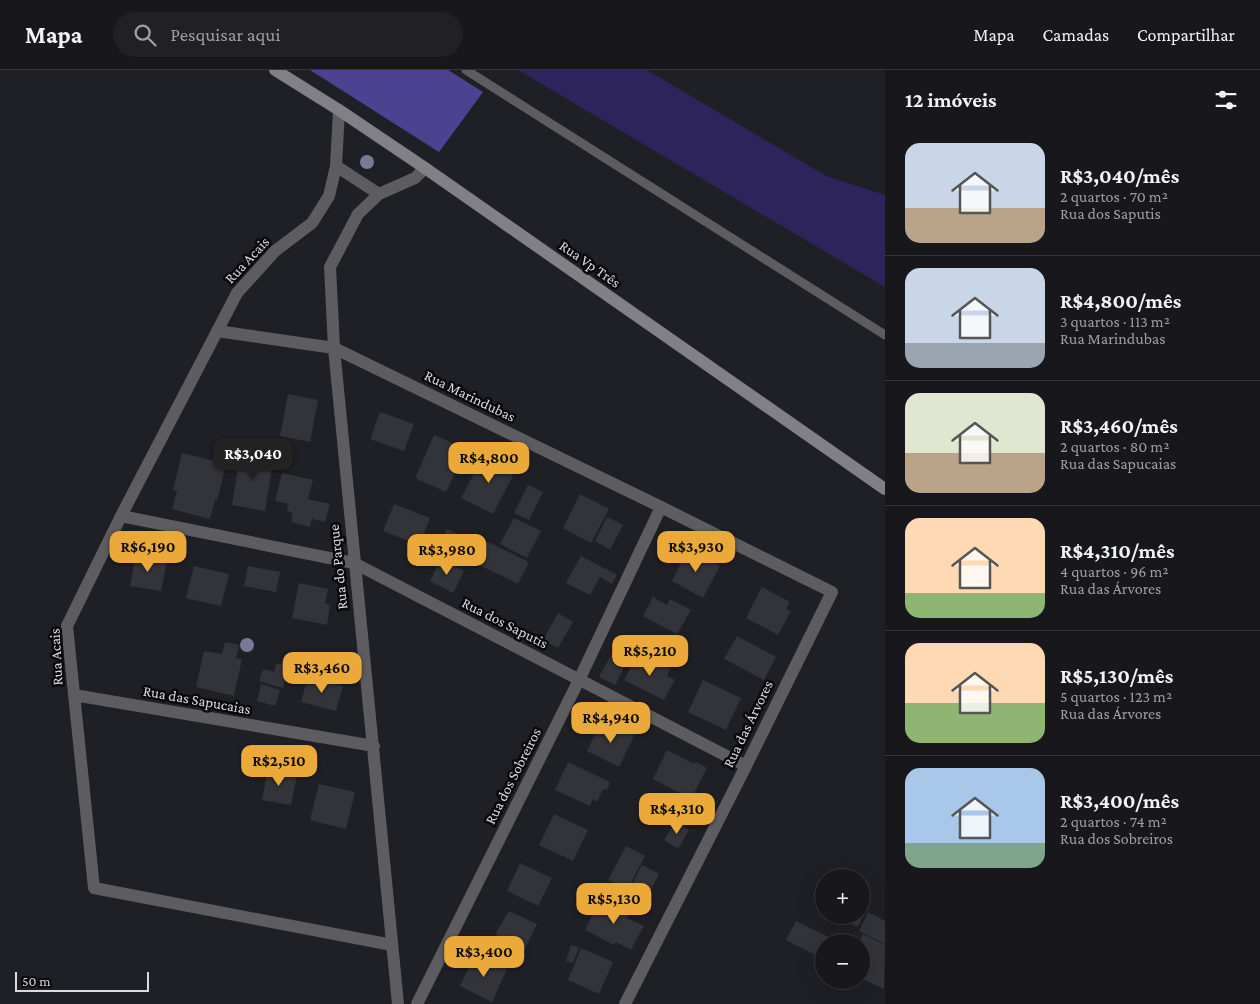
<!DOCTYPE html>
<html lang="pt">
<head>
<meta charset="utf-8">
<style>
  :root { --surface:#17171c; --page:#202025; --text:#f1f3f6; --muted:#9e9fa3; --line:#36363b; --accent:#eba939 }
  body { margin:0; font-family:"Crimson Pro",serif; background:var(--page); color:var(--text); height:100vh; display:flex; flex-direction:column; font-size:19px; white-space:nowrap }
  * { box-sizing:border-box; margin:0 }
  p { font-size:16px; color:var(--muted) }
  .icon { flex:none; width:28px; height:28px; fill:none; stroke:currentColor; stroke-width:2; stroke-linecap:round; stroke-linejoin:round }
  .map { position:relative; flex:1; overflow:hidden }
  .panel { display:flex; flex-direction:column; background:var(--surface); width:375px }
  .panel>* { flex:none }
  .tools { position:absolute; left:815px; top:799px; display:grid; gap:10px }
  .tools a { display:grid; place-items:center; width:55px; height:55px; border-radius:50%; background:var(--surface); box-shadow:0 5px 20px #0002,0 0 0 1px var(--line); font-size:25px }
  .scale { position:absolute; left:15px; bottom:12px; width:134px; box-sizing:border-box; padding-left:5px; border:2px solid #dadadf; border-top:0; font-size:14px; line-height:18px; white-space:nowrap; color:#dadadf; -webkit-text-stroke:4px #09090c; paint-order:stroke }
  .price { position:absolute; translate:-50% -42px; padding:0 11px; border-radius:10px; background:var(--accent); color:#111; font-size:16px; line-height:32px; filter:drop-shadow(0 1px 2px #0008) }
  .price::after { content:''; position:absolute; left:50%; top:30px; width:15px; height:11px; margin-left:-8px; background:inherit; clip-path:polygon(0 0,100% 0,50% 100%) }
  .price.active { background:#222; color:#fff }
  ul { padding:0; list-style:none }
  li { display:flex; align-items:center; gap:15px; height:125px; padding:0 20px }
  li+li { border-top:1px solid var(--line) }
  li span { display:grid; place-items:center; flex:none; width:140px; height:100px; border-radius:15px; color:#555 }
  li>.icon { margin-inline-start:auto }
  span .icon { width:60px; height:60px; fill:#fffc; stroke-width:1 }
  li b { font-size:21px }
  h2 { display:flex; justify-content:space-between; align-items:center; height:60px; padding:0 20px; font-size:21px }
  header { display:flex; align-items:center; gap:30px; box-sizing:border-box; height:70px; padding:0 25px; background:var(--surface); border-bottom:1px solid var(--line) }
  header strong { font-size:24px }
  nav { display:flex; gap:28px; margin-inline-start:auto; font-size:18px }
  .search { width:350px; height:45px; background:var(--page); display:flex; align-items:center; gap:12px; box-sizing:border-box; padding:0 18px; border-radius:28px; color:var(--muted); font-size:19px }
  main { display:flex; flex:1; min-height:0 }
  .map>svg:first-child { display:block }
</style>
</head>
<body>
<header>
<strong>Mapa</strong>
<div class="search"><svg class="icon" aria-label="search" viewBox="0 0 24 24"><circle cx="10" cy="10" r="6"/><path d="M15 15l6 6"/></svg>Pesquisar aqui</div>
<nav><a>Mapa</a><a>Camadas</a><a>Compartilhar</a></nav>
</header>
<main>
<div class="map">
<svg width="885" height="934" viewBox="0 0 885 934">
  <rect width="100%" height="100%" fill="#1f1f26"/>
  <!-- green -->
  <path fill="#2d245c" d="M518 0H647L826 106 885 125V217Z"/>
  <!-- forest -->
  <path fill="#4d4290" d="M310 0H448L483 22 439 82Z"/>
  <!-- building -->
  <path fill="#33333a" d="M288 324 318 330 310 372 280 366Z
    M380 342 414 354 404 381 370 369Z
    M434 365 466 379 446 422 415 408Z
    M241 380 274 386 265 441 232 435Z
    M182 383 226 394 217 431 215 430 210 449 172 439 177 421 173 420Z
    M490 384 517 398 493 444 461 428 479 394 483 397Z
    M282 403 313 410 308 429 330 434 325 452 312 449 310 457 291 452 293 443 287 441 288 434 275 431Z
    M528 415 543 422 529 450 514 443Z
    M580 424 609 439 591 473 563 458Z
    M394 434 430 448 419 475 383 461Z
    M607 447 623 455 610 480 595 471Z
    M514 448 541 461 527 488 500 474Z
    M447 459 476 473 463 497 434 483Z
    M486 471 529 492 518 514 475 493Z
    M688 479 720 496 703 528 672 511Z
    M136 484 167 490 161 521 130 516Z
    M581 486 617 505 612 514 600 507 590 525 566 513Z
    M441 489 464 501 453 523 430 511Z
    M194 496 229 504 221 536 186 528Z
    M248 496 280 502 276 522 244 516Z
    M299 513 328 519 325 534 330 535 327 555 292 548Z
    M762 517 790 532 786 539 791 541 778 565 746 548Z
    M653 527 667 535 670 529 691 540 677 564 643 546Z
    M558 543 573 552 558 578 543 570Z
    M737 566 776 587 764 610 724 589Z
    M225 572 239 575 236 588 242 589 234 626 196 617 204 581 222 584Z
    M617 574 632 582 615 615 599 607Z
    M638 583 670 599 667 606 675 610 664 630 624 610Z
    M277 593 289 597 283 618 259 611 263 599 274 602Z
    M308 606 343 616 336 641 301 632Z
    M703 610 741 628 726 660 688 642Z
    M261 614 280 620 275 636 257 631Z
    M600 654 614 661 617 655 635 664 619 697 587 681Z
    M667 680 694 694 696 692 707 698 691 729 653 709Z
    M568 692 610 712 607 720 603 719 597 732 593 729 590 736 555 720Z
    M268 699 297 705 291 735 262 730Z
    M319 714 355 722 346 759 310 750Z
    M554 744 588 760 573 791 539 775Z
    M675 752 689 760 678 779 664 770Z
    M626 776 645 786 627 820 608 810Z
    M520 793 552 808 538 836 507 821Z
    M642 795 659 804 645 831 628 822Z
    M601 828 630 842 627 848 644 856 631 880 616 872 614 875 585 860Z
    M509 841 537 854 520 889 492 876 497 864 496 863Z
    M868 842 885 851V874L859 861Z
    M847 845 863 846 858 857 844 851Z
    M796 851 839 872H824V889L786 870Z
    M863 864 885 875 884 919 861 908V872H859Z
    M571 875 579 877 573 893 566 891Z
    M581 878 613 892 599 924 568 910Z
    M475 884 507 899 492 932 460 916Z"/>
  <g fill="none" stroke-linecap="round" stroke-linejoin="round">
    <!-- lane -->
    <path stroke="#5d5d61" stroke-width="9" d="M466 0 885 265"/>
    <!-- street -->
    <path stroke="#5d5d61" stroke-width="12" d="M339 40 336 96 329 126 312 153 275 181 237 223 121 446 67 556 94 818 392 875
      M336 96 379 124
      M217 261 334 278 661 437 832 522 746 696 625 934
      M121 446 354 493 746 696
      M74 625 374 676
      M398 934 334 278 330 197 358 144 379 124 415 108 425 98
      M417 934 579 610 661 437"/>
    <!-- secondary -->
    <path stroke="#808086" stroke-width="12" d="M275 0 339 40 425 98 885 419"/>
  </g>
  <!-- trees -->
  <g fill="#7b7a96">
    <circle cx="367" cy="92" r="7"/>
    <circle cx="247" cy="575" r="7"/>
  </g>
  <g text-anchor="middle" stroke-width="5" stroke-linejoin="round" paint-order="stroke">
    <!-- street labels -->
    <g font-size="15" fill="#dadadf" stroke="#09090c">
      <text transform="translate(247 190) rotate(-47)" y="5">Rua Acais</text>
      <text transform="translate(590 194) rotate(35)" y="5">Rua Vp Três</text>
      <text transform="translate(470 326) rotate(26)" y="5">Rua Marindubas</text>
      <text transform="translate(338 497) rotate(-96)" y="5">Rua do Parque</text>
      <text transform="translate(505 553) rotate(27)" y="5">Rua dos Saputis</text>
      <text transform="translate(56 587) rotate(-93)" y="5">Rua Acais</text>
      <text transform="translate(197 630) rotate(10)" y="5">Rua das Sapucaias</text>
      <text transform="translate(748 654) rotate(-64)" y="5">Rua das Árvores</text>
      <text transform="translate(513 706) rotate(-63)" y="5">Rua dos Sobreiros</text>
    </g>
  </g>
</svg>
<div class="tools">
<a>+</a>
<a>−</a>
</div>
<div class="scale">50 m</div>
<b class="price active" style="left:253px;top:410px">R$3,040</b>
<b class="price" style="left:489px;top:414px">R$4,800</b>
<b class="price" style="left:148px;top:503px">R$6,190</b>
<b class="price" style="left:696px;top:503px">R$3,930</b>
<b class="price" style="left:447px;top:506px">R$3,980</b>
<b class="price" style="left:650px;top:607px">R$5,210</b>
<b class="price" style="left:322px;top:624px">R$3,460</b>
<b class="price" style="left:611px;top:674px">R$4,940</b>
<b class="price" style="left:279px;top:717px">R$2,510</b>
<b class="price" style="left:677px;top:765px">R$4,310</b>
<b class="price" style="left:614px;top:855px">R$5,130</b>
<b class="price" style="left:484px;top:908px">R$3,400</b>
</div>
<section class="panel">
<h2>12 imóveis<svg class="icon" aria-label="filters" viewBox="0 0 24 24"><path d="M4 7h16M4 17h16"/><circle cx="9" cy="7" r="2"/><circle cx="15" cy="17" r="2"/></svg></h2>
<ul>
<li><span style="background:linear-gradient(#c9d6e8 65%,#b9a48a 0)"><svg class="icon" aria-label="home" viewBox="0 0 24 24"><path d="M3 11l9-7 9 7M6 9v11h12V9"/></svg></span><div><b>R$3,040/mês</b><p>2 quartos · 70 m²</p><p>Rua dos Saputis</p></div></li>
<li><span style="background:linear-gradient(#c9d6e8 75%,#9aa5b1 0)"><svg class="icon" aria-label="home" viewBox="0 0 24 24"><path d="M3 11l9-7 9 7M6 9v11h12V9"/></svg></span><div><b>R$4,800/mês</b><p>3 quartos · 113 m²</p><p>Rua Marindubas</p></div></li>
<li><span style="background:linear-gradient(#dfe7d0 60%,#b9a48a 0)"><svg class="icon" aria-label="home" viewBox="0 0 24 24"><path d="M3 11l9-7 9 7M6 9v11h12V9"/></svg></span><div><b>R$3,460/mês</b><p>2 quartos · 80 m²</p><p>Rua das Sapucaias</p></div></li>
<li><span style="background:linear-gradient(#ffd9b3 75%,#8fb573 0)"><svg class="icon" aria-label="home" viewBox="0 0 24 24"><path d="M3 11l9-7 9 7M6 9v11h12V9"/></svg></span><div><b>R$4,310/mês</b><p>4 quartos · 96 m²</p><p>Rua das Árvores</p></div></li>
<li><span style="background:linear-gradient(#ffd9b3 60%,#8fb573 0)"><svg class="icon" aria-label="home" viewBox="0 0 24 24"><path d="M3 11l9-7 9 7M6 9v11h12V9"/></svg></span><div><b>R$5,130/mês</b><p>5 quartos · 123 m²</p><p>Rua das Árvores</p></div></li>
<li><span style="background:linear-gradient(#a9c7e8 75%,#7fa58c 0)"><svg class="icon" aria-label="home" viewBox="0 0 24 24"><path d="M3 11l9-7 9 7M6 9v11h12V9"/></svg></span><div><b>R$3,400/mês</b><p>2 quartos · 74 m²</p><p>Rua dos Sobreiros</p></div></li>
</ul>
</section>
</main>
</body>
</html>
